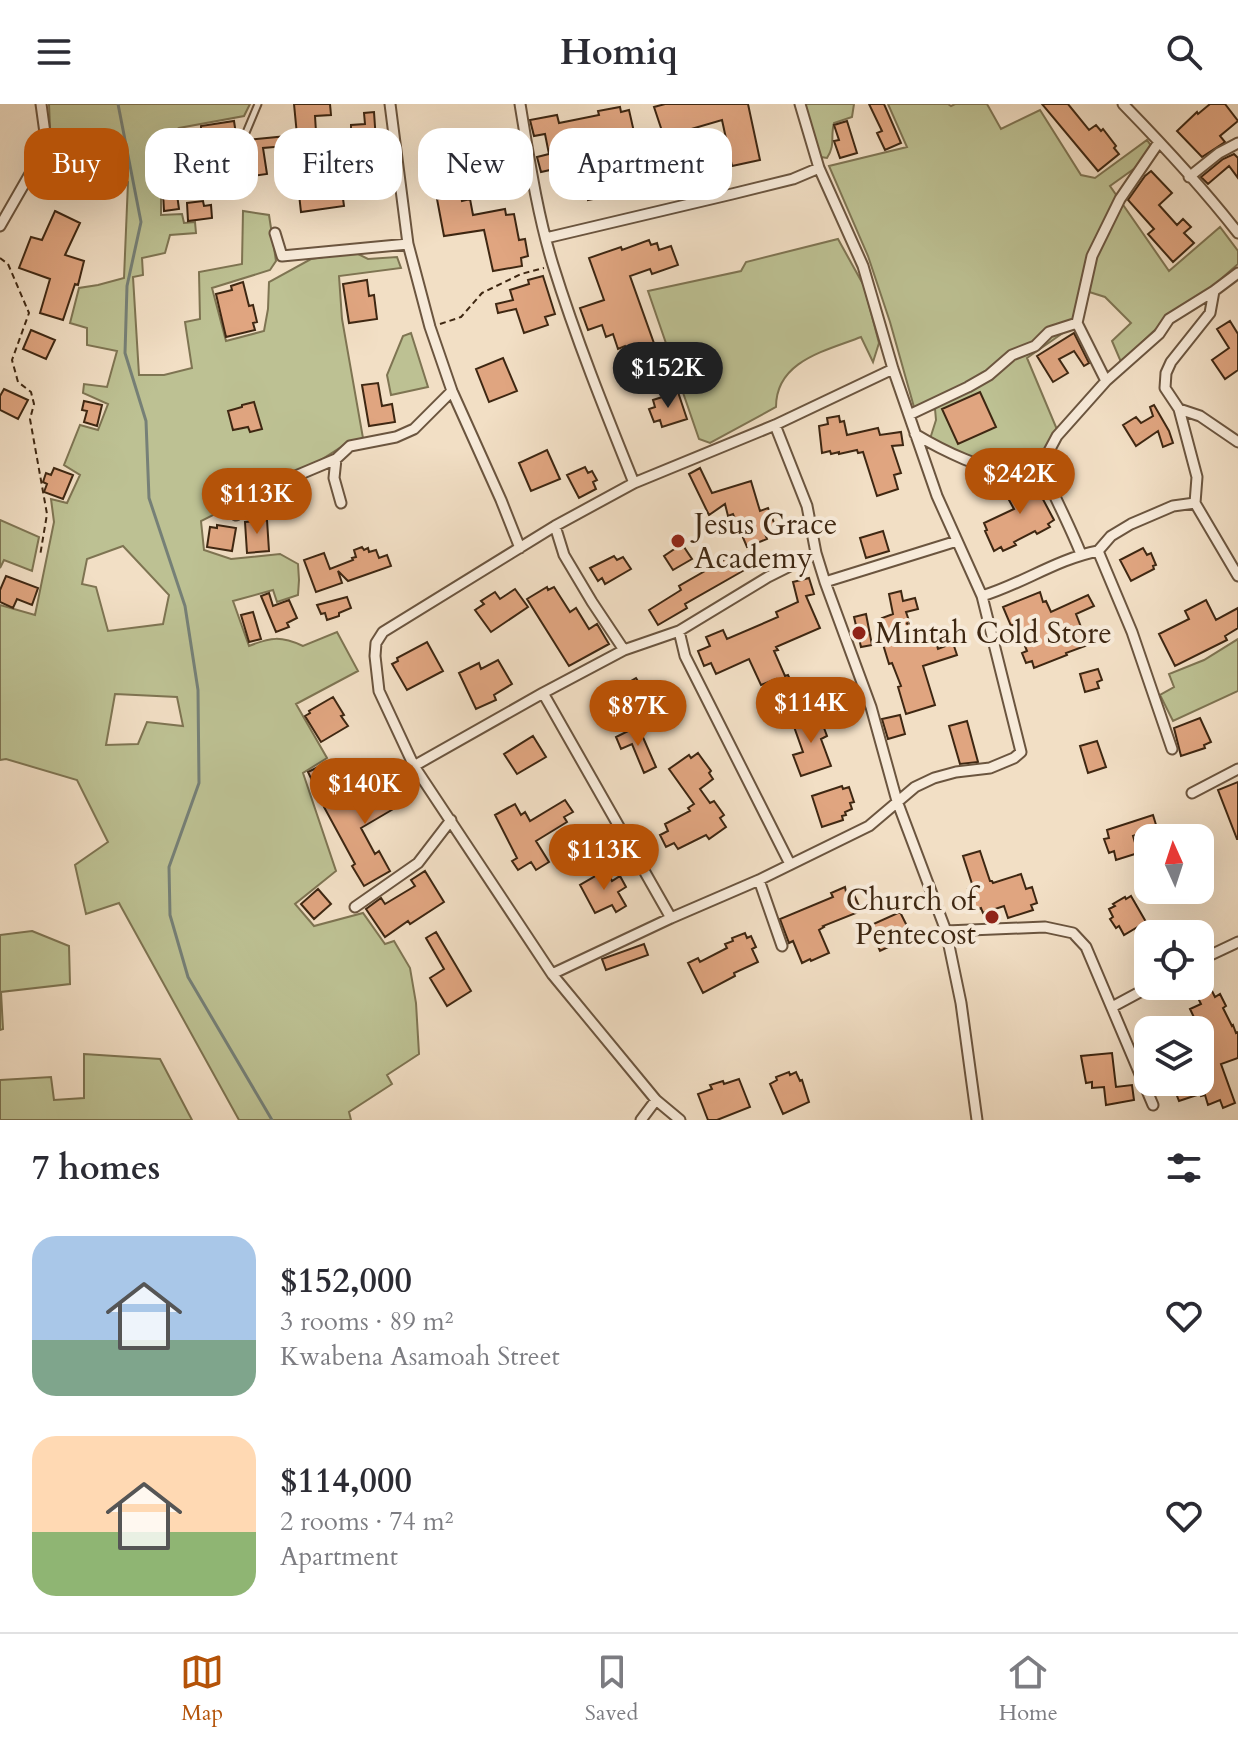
<!DOCTYPE html>
<html lang="en">
<head>
<meta charset="utf-8">
<style>
  :root { --surface:#fff; --page:#f2f2f3; --text:#2b2b33; --muted:#7c7c81; --line:#e1e1e2; --accent:#b45309 }
  body { margin:0; font-family:Cardo,serif; background:var(--page); color:var(--text); height:100vh; display:flex; flex-direction:column; font-size:30px; white-space:nowrap }
  * { box-sizing:border-box; margin:0 }
  p { font-size:26px; color:var(--muted) }
  .icon { flex:none; width:44px; height:44px; fill:none; stroke:currentColor; stroke-width:2; stroke-linecap:round; stroke-linejoin:round }
  .map { position:relative; height:1016px; overflow:hidden }
  .sheet { display:flex; flex-direction:column; background:var(--surface); flex:1 }
  .sheet>* { flex:none }
  .guide { position:absolute; left:24px; top:24px; width:800px; height:72px; display:flex; gap:16px }
  .needle { width:52px; rotate:357deg }
  .controls { position:absolute; left:1134px; top:720px; display:grid; gap:16px }
  .controls a { display:grid; place-items:center; width:80px; height:80px; border-radius:16px; background:var(--surface); box-shadow:0 8px 32px #0002; font-size:40px }
  .price { position:absolute; translate:-50% -68px; padding:0 18px; border-radius:28px; background:var(--accent); color:#fff; font-size:26px; line-height:52px; filter:drop-shadow(0 2px 4px #0008) }
  .price::after { content:''; position:absolute; left:50%; top:48px; width:24px; height:18px; margin-left:-12px; background:inherit; clip-path:polygon(0 0,100% 0,50% 100%) }
  .price.current { background:#222; color:#fff }
  ul { padding:0; list-style:none }
  li { display:flex; align-items:center; gap:24px; height:200px; padding:0 32px }
  li span { display:grid; place-items:center; flex:none; width:224px; height:160px; border-radius:24px; color:#555 }
  li>.icon { margin-inline-start:auto }
  span .icon { width:96px; height:96px; fill:#fffc; stroke-width:1 }
  li b { font-size:34px }
  h2 { display:flex; justify-content:space-between; align-items:center; height:96px; padding:0 32px; font-size:34px }
  .tag { padding:0 28px; border-radius:24px; background:var(--surface); box-shadow:0 8px 32px #0002; font-size:28px; line-height:72px }
  .tag.current { background:var(--accent); color:#fff }
  header { display:flex; justify-content:space-between; align-items:center; height:104px; padding:0 32px; background:var(--surface); font-size:36px; font-weight:700 }
  .menu { display:flex; justify-content:space-around; align-items:center; height:112px; border-top:2px solid var(--line); background:var(--surface); font-size:22px; color:var(--muted) }
  .menu a { display:grid; justify-items:center; gap:4px }
  .menu .current { color:var(--accent) }
  .map>svg:first-child { display:block }
</style>
</head>
<body>
<header><svg class="icon" aria-label="menu" viewBox="0 0 24 24"><path d="M4 6h16M4 12h16M4 18h16"/></svg>Homiq<svg class="icon" aria-label="search" viewBox="0 0 24 24"><circle cx="10" cy="10" r="6"/><path d="M15 15l6 6"/></svg></header>
<div class="map">
<svg width="1238" height="1016" viewBox="0 0 1238 1016">
  <rect width="100%" height="100%" fill="#f2dfc5"/>
  <filter id="stains"><feTurbulence type="fractalNoise" baseFrequency=".0025" numOctaves="4"/><feColorMatrix values="0 0 0 0 .2 0 0 0 0 .09 0 0 0 0 .02 0 0 0 .5 -.17"/></filter>
  <radialGradient id="worn" r=".72"><stop offset=".6" stop-color="#630" stop-opacity="0"/><stop offset="1" stop-color="#630" stop-opacity=".3"/></radialGradient>
  <!-- green -->
  <path fill="#bdc193" stroke="#7e7452" stroke-width="2" fill-rule="evenodd" d="M49 0H250L244 12 179 24 161 36V111L182 110 184 119 195 118 196 129 170 131 165 149 142 154 143 171 133 173 139 271H164L192 264 185 218 200 215 199 168 242 160 243 107 269 111 276 157 270 166 212 184 226 237 264 227 268 205 269 178 311 155 354 148 368 155 397 153 401 164 339 172 342 215 363 334 346 340 313 361 201 417 204 446 231 455 280 450 298 460 299 476 298 491 277 498 273 486 233 497 249 542C271 533 281 532 303 542L337 528 358 567 296 600 327 654 303 669 336 767 295 800 314 822 363 809 385 840 394 837 410 864 416 899 419 950 387 971 392 980 349 1008 351 1016H239L119 799 86 810 75 761 108 738 77 676 6 655 0 656V501L35 511 54 418 51 395 67 399 80 371 64 361 80 321 98 326 108 300 83 289 84 280 107 283 117 247 87 241V224L70 219 79 184 98 181 124 174 128 78 106 72 51 47ZM123 442 169 491 163 520 108 527 96 483 82 480 87 455ZM115 590 177 593 183 622 147 618 138 640 106 641Z
    M802 0H854L852 13 834 19C830 33 836 40 827 54L821 53 814 36Z
    M888 0H948L951 2 955 0H987L1001 25 1040 6 1081 71 1095 74 1147 36 1156 49 1110 82 1169 167 1220 123 1238 147V160L1205 189 1167 211 1156 225 1121 258 1112 237 1131 219 1105 193 1083 186 1073 222 1027 254 1061 335 1040 354 1021 359 994 361 951 346 930 335 936 316 935 305 922 308 914 303 890 218 868 152 829 62 907 43Z
    M838 135 864 182 879 239 873 258 861 233C825 247 776 257 776 303L710 339 699 335 648 187 741 167 746 158Z
    M411 229 428 283 391 291 387 271 403 232Z
    M0 416 39 433 32 467 4 456 0 464Z
    M1238 535V587L1173 617 1160 591 1174 583 1169 570 1204 556Z
    M32 827 69 842 70 880 1 888 3 925 0 926V831Z
    M84 950 160 955 192 1016H0V976L51 973 54 996 84 994Z"/>
  <g fill="none" stroke-linecap="round" stroke-linejoin="round">
    <!-- stream -->
    <path stroke="#768077" stroke-width="3" d="M118 0 141 118 127 182 125 249 146 317 149 394 185 502 198 586 199 679 169 763 170 811 188 873 272 1016"/>
  </g>
  <!-- building -->
  <path fill="#e0a580" stroke="#3e2712" stroke-width="2" fill-rule="evenodd" d="M294 0H330L331 11 315 12 317 44 286 46V42L263 44 267 70 176 83 179 105 164 107 162 69H167L165 48 182 47 181 26 201 25V22L234 17 237 37 297 31ZM226 34 227 60 204 64 202 37Z
    M665 0H748L760 56 732 62 722 16 664 33 654 3Z
    M869 0H884L901 39 885 46 877 29 882 27Z
    M1042 0H1068L1089 26 1096 21 1101 27 1103 25 1116 42 1114 44 1119 50 1098 67Z
    M1210 0H1225L1238 17 1220 32 1225 38 1202 53 1177 27 1197 8 1198 10Z
    M620 3 621 8 629 6 634 28 622 31 623 34 610 37 609 33 592 36 603 93 588 96 585 81 582 82 577 60 541 68 537 53 549 50 545 30 534 32 530 16 557 11 559 19 599 11 598 7Z
    M374 8 377 52 332 56 330 39 337 38 338 35 346 30 345 26H351V21L365 20 364 9Z
    M847 17 857 49 840 54 834 37 839 36 834 21Z
    M495 34 501 64 467 70 468 76 458 78 462 97 470 95 473 111 505 105 506 111 514 110 519 136 525 135 528 152 521 154 522 162 493 167 484 126 444 132 437 95 449 92 440 49 480 41 479 37Z
    M1234 50 1238 54V74L1229 62 1208 80 1201 73 1223 55Z
    M57 57 93 72 94 75 87 92 51 77 52 74 50 73Z
    M1151 67 1172 89 1159 101 1177 121 1183 115 1191 123 1184 129 1194 139 1173 158 1148 130 1154 125 1128 96 1145 72Z
    M321 69V74L340 72 344 102 301 108 297 72Z
    M203 97 204 102 211 101 212 114 188 117 187 99Z
    M55 107 80 119 65 151 84 157 78 181 75 180 63 216 40 209 50 175 19 164 31 133 42 136Z
    M649 136 651 141 657 139 659 146 671 142 678 161 652 170 650 165 630 172 655 242 659 241 669 272 644 280 641 272 631 275 627 262 632 261 625 242 618 245 613 230 606 233 602 221 588 226 580 204 604 196 589 154 621 143 622 146Z
    M543 172 555 210 545 213 548 221 524 229 516 205 498 209 496 200 513 196 510 186 529 180 528 176Z
    M367 176 369 192 374 191 377 215 349 219 343 180Z
    M243 178 249 202 253 201 257 218 253 219 255 226 226 233 216 190 232 186 231 182Z
    M1230 217 1238 230V266L1225 275 1212 256 1229 244 1217 225Z
    M31 226 55 236 46 255 23 245Z
    M1074 229 1089 259 1084 262 1074 247 1059 255 1068 269 1053 278 1037 252Z
    M503 254 517 287 489 298 476 265Z
    M378 279 382 302 392 300 395 318 369 322 362 281Z
    M4 285 28 296 18 315 0 306V292Z
    M678 288 687 315 662 323 660 316 654 318 649 305 655 303 653 296Z
    M980 288 996 323 958 340 942 305Z
    M84 297 102 301 97 322 84 318 87 307 82 306Z
    M254 298 262 325 250 328 248 323 233 326 228 307 242 303V301Z
    M1154 301 1169 327 1173 339 1163 343 1158 327 1136 342 1123 321 1136 313 1141 319 1153 312 1150 303Z
    M839 312 840 318 844 317 847 331 878 324 880 331 901 328 903 341 892 342 901 369 894 371 898 385 877 392 863 348 858 349 857 346 839 350V348L831 350 830 347 822 349 819 322 828 320 827 314Z
    M547 346 560 375 531 387 519 359Z
    M585 363 588 369 592 367 597 376 593 378 596 385 579 394 567 371Z
    M54 364 73 371 63 395 44 388 47 380 43 378 46 369 51 371Z
    M700 364 712 389 751 377 760 407 768 404 777 426 765 430 767 435 747 443 733 410 728 412 725 400 709 411 689 370Z
    M1037 371 1043 384 1038 386 1054 416 1048 420 1050 423 1037 430 1035 427 1014 438 1016 441 1003 447 1001 443 994 447 985 427 987 426 984 419 1014 405 1004 387 1028 374Z
    M267 416 269 447 247 449 245 418Z
    M217 421 236 424 232 447 207 443 210 423 217 424Z
    M883 427 889 447 866 454 860 434Z
    M682 440 692 455 673 466 664 452Z
    M362 443 364 446 368 444 369 448 376 446 379 454 387 451 391 462 348 477 338 467 342 479 316 488 304 456 324 449 330 465 353 456 352 454 356 453 354 446Z
    M1143 444 1147 451 1151 449 1156 461 1153 462 1154 465 1131 477 1120 456Z
    M738 448 748 464 685 500 687 504 658 521 649 506 681 486 679 482Z
    M614 452 617 456 623 453 631 465 605 480 602 474 598 477 590 464Z
    M6 472 38 484 32 501 17 495 13 504 0 498V486Z
    M809 474 814 490 806 492 820 524 776 543 778 546 774 547 785 572 788 571 797 591 785 596 776 575 761 581 749 555 716 570 711 559 704 562 698 547 710 542 706 533 723 526 727 535 778 513 776 508 798 498 793 478Z
    M547 483 548 486 554 483 570 508 576 504 589 525 597 520 609 540 569 562 527 495Z
    M515 485 528 503 491 528 475 506 484 500 481 497 495 488 500 495Z
    M901 487 903 497 915 494 918 505 906 508 917 540 935 535 938 545 953 539 957 551 923 562 935 601 906 610 898 583 901 582 892 559 889 560 882 537 889 534 882 514 893 510 889 490Z
    M1040 488 1043 498 1046 497 1051 508 1088 491 1094 502 1076 510 1088 541 1066 549 1067 551 1034 564 1032 557 1026 559 1022 549 1027 547 1018 525 1017 526 1015 520 1011 522 1003 503Z
    M269 489 273 502 289 496 297 514 287 519 289 523 276 528 261 492Z
    M347 493 351 504 339 509V512L327 516 325 509 321 510 317 501Z
    M1206 496 1216 516 1238 504V524L1225 532 1227 536 1175 562 1159 530 1189 515 1185 507Z
    M253 508 261 535 249 538 241 511Z
    M866 510 872 541 861 543 854 513Z
    M427 538 443 567 407 586 392 560 398 557 397 554Z
    M498 556 512 580 494 591 496 596 476 605 459 569 479 559 481 565Z
    M1098 565 1102 576 1097 578 1099 584 1085 588 1080 570Z
    M636 574 646 590 643 591 652 608 641 614 625 586 628 584 626 580Z
    M333 593 344 611 341 612 348 622 321 638 305 612 310 609 309 607Z
    M818 608 827 632 821 635 831 662 801 672 793 651 803 648 792 617Z
    M900 611 905 630 888 635 882 615Z
    M1200 614 1211 638 1204 641 1205 644 1181 652 1174 624Z
    M967 617 978 658 960 660 949 622Z
    M638 622 656 663 644 669 632 640 621 645 616 633Z
    M533 632 546 653 517 670 504 650Z
    M1097 637 1106 663 1088 669 1080 642Z
    M698 649 711 667 709 669 713 675 700 685 710 699 714 697 724 711 720 714 726 723 709 735 706 731 678 745 674 739 666 743 660 731 668 727 665 720 690 707 688 704 694 700 669 665 689 651 691 654Z
    M326 659 335 678 317 687 308 668Z
    M393 672 407 697 361 724 375 750 379 747 390 767 364 782 352 762 355 760 324 703 344 693 347 699Z
    M1238 678V735H1237L1218 686Z
    M842 682 843 685 849 683 854 698 850 699 852 705 845 708 846 711 842 712 843 716 822 723 812 692Z
    M565 696 573 708 564 713 567 718 536 737 549 758 536 766 531 758 518 766 512 757 517 754 495 711 515 700 521 711 525 708 530 717Z
    M1153 711 1157 724 1133 732 1138 749 1116 756 1114 747 1109 749 1104 735 1109 734 1107 726Z
    M980 747 990 777H992L993 779 1021 770 1026 785 1032 783 1037 799 1031 801 1033 806 1008 814 1004 802 983 809 981 804 975 806 968 785 973 783 963 752Z
    M606 766 612 777 620 772 626 783 618 788 626 802 616 808 612 801 595 809 580 781Z
    M425 767 444 798 410 820 408 817 385 833 366 805 381 794 385 800 415 782 411 776Z
    M845 783 846 788 852 786 861 807 823 822 824 823 819 826 829 849 811 857 810 855 802 859 793 837 789 839 780 815 833 793 831 789Z
    M318 785 331 800 314 815 301 800Z
    M1131 792 1146 818 1124 831 1119 822 1116 824 1110 815 1113 813 1109 805 1115 802 1113 800 1125 793 1126 795Z
    M900 808 909 826 898 831 901 837 880 847 869 822Z
    M436 828 471 887 447 902 430 874 444 865 426 834Z
    M745 829 747 834 751 832 756 843 752 845 758 858 734 869 735 872 703 889 688 859 698 854 700 858 727 844 725 840 733 837 732 834Z
    M644 840 648 851 606 866 602 855Z
    M1212 887 1215 893 1220 890 1226 902 1223 904 1232 922 1233 921 1236 929 1238 928V954L1221 960 1235 999 1223 1004 1220 996 1208 1001 1205 991 1201 992 1200 990 1179 997 1174 984 1183 981 1185 984 1200 979V926L1190 905 1201 900 1198 894Z
    M1112 949 1116 983 1132 981 1134 996 1106 1001 1104 983 1092 984V978L1086 979 1081 952Z
    M789 968 790 971 796 968 800 977 802 976 809 998 783 1010 770 980 777 976 776 973Z
    M739 975 750 1003 717 1016H708L698 990 712 985 710 981 723 977 724 980Z"/>
  <g fill="none" stroke-linecap="round" stroke-linejoin="round">
    <defs>
      <path id="lane" d="M245 31 258 0"/>
      <path id="street" d="M390 0 408 140 430 223 452 287 501 396 520 444
        M520 0C529 54 537 109 553 161 576 235 605 307 634 379
        M1123 0C1163 41 1203 84 1238 129
        M1159 38 1120 95 1092 152 1077 219 1106 277 1159 230 1169 215 1214 187
        M1189 73 1219 49 1238 39
        M0 122 43 47 45 29 41 0
        M275 129 282 152 408 140
        M546 134 732 90 793 75 819 64
        M1238 169 1214 187 1210 209 1171 258 1166 269 1165 284 1179 305 1197 373 1195 399 1238 472
        M1179 305 1200 312 1238 338
        M909 311 968 283 989 271 1012 251 1035 242 1049 228 1077 219
        M775 321 807 402 816 449 825 478 871 603 897 697 946 827 961 899 977 1016
        M915 330C940 345 987 369 1016 368 1024 368 1033 364 1041 362
        M341 399 334 374 336 355 350 342 396 333 414 325 452 287
        M236 411 291 374 336 355
        M555 422 564 451 592 498 624 546
        M1098 447 1132 528 1172 645
        M1081 450C1069 420 1054 392 1041 362L1057 332 1106 277
        M825 478 957 437
        M982 492C1022 480 1057 455 1098 447L1111 432 1131 420 1173 402 1195 399
        M679 527 685 552 790 760
        M543 589 671 814
        M414 662 543 589 624 546 679 527 768 473 816 449
        M1192 689 1238 665
        M759 776 782 842
        M355 803 418 759 451 716
        M946 827 1045 823 1073 829 1086 843 1153 1001
        M1200 856 1238 838
        M552 870 671 814 759 776 869 722 915 683 934 674 956 668 990 664 1014 654 1021 648 982 492 937 392 893 265 863 162 819 64 800 0
        M1112 903 1151 882
        M641 1016 656 996
        M680 1016 656 996 552 870 414 662 379 587 375 552 376 539 383 528 555 422 634 379 775 321 893 265"/>
    </defs>
    <!-- lane casing -->
    <use href="#lane" stroke="#6b553f" stroke-width="9"/>
    <!-- street casing -->
    <use href="#street" stroke="#6b553f" stroke-width="13"/>
    <!-- path -->
    <path stroke="#3e2712" stroke-width="2" stroke-dasharray="6 4" stroke-linecap="butt" d="M0 154 8 160 29 209 12 256 18 278 31 288 34 300 30 315 47 410 40 452
      M440 220 461 213 482 189 521 170 544 164"/>
    <!-- lane -->
    <use href="#lane" stroke="#f7ead9" stroke-width="5"/>
    <!-- street -->
    <use href="#street" stroke="#f7ead9" stroke-width="9"/>
  </g>
  <!-- markers -->
  <g fill="#8f2418" stroke="#f7ead9" stroke-width="3">
    <circle cx="678" cy="437" r="8"/>
    <circle cx="859" cy="529" r="8"/>
    <circle cx="992" cy="813" r="8"/>
  </g>
  <g text-anchor="middle" stroke-width="8" stroke-linejoin="round" paint-order="stroke">
    <!-- poi labels -->
    <g font-size="30" fill="#3e2712" stroke="#f7ead9" text-anchor="start">
      <text x="694" y="430">Jesus Grace<tspan x="694" dy="34">Academy</tspan></text>
      <text x="875" y="539">Mintah Cold Store</text>
      <text x="976" y="806" text-anchor="end">Church of<tspan x="976" dy="34">Pentecost</tspan></text>
    </g>
  </g>
  <rect width="100%" height="100%" filter="url(#stains)"/>
  <rect width="100%" height="100%" fill="url(#worn)"/>
</svg>
<div class="controls">
<a><svg class="needle" viewBox="-14 -14 28 28"><path d="M0-13l5 13h-10z" fill="#e53935"/><path d="M0 13l5-13h-10z" fill="#7c7c81"/></svg></a>
<a><svg class="icon" aria-label="locate" viewBox="0 0 24 24"><circle cx="12" cy="12" r="6"/><path d="M12 2v4M12 18v4M2 12h4M18 12h4"/></svg></a>
<a><svg class="icon" aria-label="layers" viewBox="0 0 24 24"><path d="M12 4l9 5-9 5-9-5zM3 14l9 5 9-5"/></svg></a>
</div>
<b class="price current" style="left:668px;top:306px">$152K</b>
<b class="price" style="left:1020px;top:412px">$242K</b>
<b class="price" style="left:257px;top:432px">$113K</b>
<b class="price" style="left:811px;top:641px">$114K</b>
<b class="price" style="left:638px;top:644px">$87K</b>
<b class="price" style="left:365px;top:722px">$140K</b>
<b class="price" style="left:604px;top:788px">$113K</b>
<div class="guide">
<a class="tag current">Buy</a>
<a class="tag">Rent</a>
<a class="tag">Filters</a>
<a class="tag">New</a>
<a class="tag">Apartment</a>
</div>
</div>
<section class="sheet">
<h2>7 homes<svg class="icon" aria-label="filters" viewBox="0 0 24 24"><path d="M4 7h16M4 17h16"/><circle cx="9" cy="7" r="2"/><circle cx="15" cy="17" r="2"/></svg></h2>
<ul>
<li><span style="background:linear-gradient(#a9c7e8 65%,#7fa58c 0)"><svg class="icon" aria-label="home" viewBox="0 0 24 24"><path d="M3 11l9-7 9 7M6 9v11h12V9"/></svg></span><div><b>$152,000</b><p>3 rooms · 89 m²</p><p>Kwabena Asamoah Street</p></div><svg class="icon" aria-label="heart" viewBox="0 0 24 24"><path d="M12 20l-8-8c-3-5 5-10 8-4 3-6 11-1 8 4z"/></svg></li>
<li><span style="background:linear-gradient(#ffd9b3 60%,#8fb573 0)"><svg class="icon" aria-label="home" viewBox="0 0 24 24"><path d="M3 11l9-7 9 7M6 9v11h12V9"/></svg></span><div><b>$114,000</b><p>2 rooms · 74 m²</p><p>Apartment</p></div><svg class="icon" aria-label="heart" viewBox="0 0 24 24"><path d="M12 20l-8-8c-3-5 5-10 8-4 3-6 11-1 8 4z"/></svg></li>
</ul>
</section>
<nav class="menu">
<a class="current"><svg class="icon" aria-label="map" viewBox="0 0 24 24"><path d="M3 6l6-2 6 2 6-2v14l-6 2-6-2-6 2zM9 4v14M15 6v14"/></svg>Map</a>
<a><svg class="icon" aria-label="saved" viewBox="0 0 24 24"><path d="M7 4h10v16l-5-4-5 4z"/></svg>Saved</a>
<a><svg class="icon" aria-label="home" viewBox="0 0 24 24"><path d="M3 11l9-7 9 7M6 9v11h12V9"/></svg>Home</a>
</nav>
</body>
</html>
